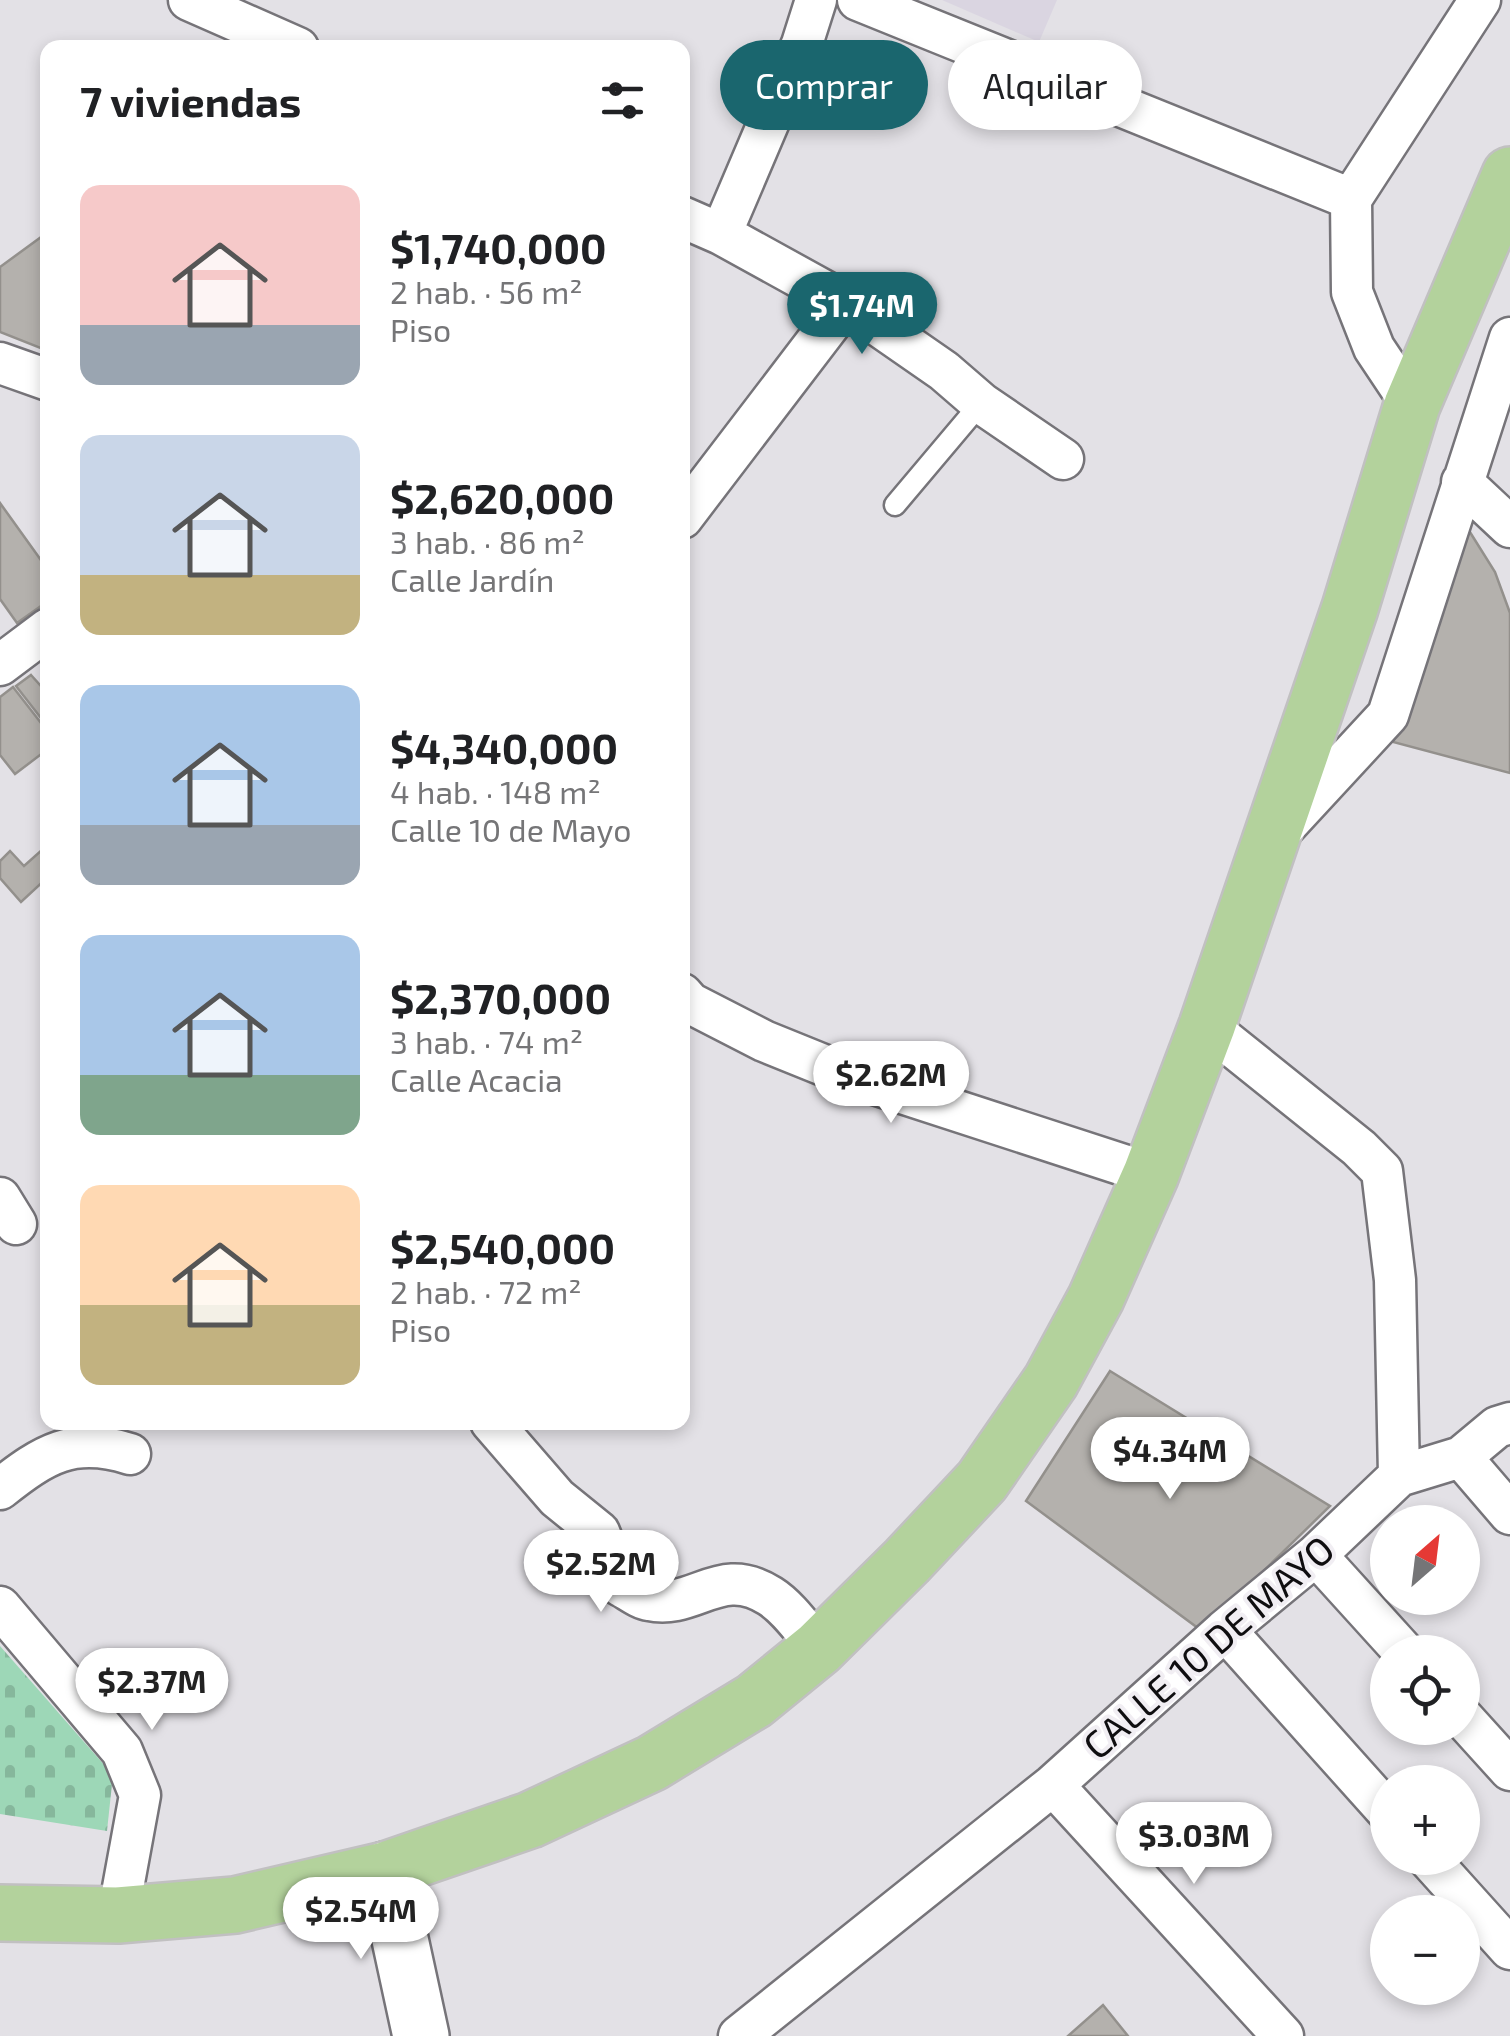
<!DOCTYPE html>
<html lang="es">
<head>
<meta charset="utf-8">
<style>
  :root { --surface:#fff; --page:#f2f2f2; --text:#202124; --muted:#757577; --accent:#1a666e }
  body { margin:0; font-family:"Exo 2",sans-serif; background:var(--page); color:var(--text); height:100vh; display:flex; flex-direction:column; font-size:38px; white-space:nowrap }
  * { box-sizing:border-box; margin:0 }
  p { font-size:32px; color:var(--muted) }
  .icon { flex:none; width:55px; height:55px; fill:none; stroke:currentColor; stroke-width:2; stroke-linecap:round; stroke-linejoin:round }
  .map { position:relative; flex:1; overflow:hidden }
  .side { position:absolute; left:40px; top:40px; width:650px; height:1390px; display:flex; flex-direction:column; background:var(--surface); border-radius:20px; box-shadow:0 5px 15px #0003 }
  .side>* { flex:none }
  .banner { position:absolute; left:720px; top:40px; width:640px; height:90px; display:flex; gap:20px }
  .needle { width:65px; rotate:28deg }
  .tools { position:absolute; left:1370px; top:1505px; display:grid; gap:20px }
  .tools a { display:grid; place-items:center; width:110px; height:110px; border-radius:50%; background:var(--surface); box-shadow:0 5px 15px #0003; font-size:50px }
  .price { position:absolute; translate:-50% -85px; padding:0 22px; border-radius:35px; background:#fff; color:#222; font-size:32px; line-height:65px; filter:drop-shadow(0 2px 5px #0008) }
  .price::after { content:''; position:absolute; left:50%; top:60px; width:30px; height:22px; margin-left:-15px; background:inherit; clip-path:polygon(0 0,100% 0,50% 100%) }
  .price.current { background:var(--accent); color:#fff }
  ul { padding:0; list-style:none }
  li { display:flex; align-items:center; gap:30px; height:250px; padding:0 40px }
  li span { display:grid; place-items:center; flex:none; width:280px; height:200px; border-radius:20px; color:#555 }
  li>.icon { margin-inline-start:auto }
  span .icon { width:120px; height:120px; fill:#fffc; stroke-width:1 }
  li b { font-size:42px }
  h2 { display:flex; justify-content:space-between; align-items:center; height:120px; padding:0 40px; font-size:42px }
  .chip { padding:0 35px; border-radius:45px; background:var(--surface); box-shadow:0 5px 15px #0003; font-size:35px; line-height:90px }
  .chip.current { background:var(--accent); color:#fff }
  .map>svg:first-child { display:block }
</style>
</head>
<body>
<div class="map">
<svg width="1510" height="2036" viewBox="0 0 1510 2036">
  <defs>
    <pattern id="cemetery-stones" width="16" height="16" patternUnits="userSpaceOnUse" patternTransform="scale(2.5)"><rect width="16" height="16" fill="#9dd7b7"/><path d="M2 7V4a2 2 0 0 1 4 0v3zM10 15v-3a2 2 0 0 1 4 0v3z" fill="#86b79c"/></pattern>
  </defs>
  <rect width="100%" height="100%" fill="#e3e1e6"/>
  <!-- built -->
  <path fill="#dad5e1" d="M942 0H1057L1039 42Z"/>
  <!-- cemetery -->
  <path fill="url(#cemetery-stones)" d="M0 1646 113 1775 107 1831 0 1814Z"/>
  <!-- building -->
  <path fill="#b4b1ad" stroke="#93908c" stroke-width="2.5" d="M48 232V351L0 332V267Z
    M0 503 48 570V601L17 623 0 599Z
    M1468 529 1495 572 1510 613V773L1393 742Z
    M31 675 48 694V727L16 686Z
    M13 687 48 732V749L15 774 0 755V697Z
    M43 849 48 855V877L21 902 0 878V861L10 851 24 866Z
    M1110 1371 1330 1506 1202 1631 1026 1501Z
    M1103 2005 1128 2036H1068Z"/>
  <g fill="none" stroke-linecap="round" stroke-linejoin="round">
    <defs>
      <path id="service" d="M895 505 981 403"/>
      <path id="minor" d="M189 0 298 48
        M858 0 1351 199
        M1351 199 1480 0
        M1351 199 1352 292 1374 348 1412 405
        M682 217 721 234 846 303 944 371 981 403 1063 459
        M721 234 802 44 816 0
        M0 363 48 380
        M1462 482 1510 527
        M682 518 846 303
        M0 665 48 629
        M1278 834 1388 715 1510 338
        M682 994 690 1003 764 1041 853 1077 1151 1174
        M0 1198 16 1224
        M491 1422 557 1498 599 1532 621 1586C629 1590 640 1599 649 1600 695 1610 720 1564 770 1596 789 1608 804 1631 819 1648
        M1461 1457 1497 1427 1510 1423
        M1399 1476 1461 1457 1510 1514
        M0 1489C44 1454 73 1436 130 1454
        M1316 1555 1404 1652
        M0 1607 122 1751 140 1795 118 1915
        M1225 1630 1388 1812
        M1462 1717 1510 1770
        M1053 1785 1283 2036
        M1428 1858 1510 1949
        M739 2036 1053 1785 1225 1630 1316 1555 1399 1476 1395 1280 1382 1171 1359 1148 1207 1026"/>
      <path id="secondary" d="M385 1870 421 2036"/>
      <path id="trunk" d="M0 1913 118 1915 235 1905 385 1870 530 1820 652 1763 754 1701 819 1648 907 1561 982 1481 1051 1381 1096 1298 1151 1174 1207 1026 1350 608 1412 405 1510 175"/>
    </defs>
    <!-- service casing -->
    <use href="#service" stroke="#767479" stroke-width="25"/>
    <!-- minor casing -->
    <use href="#minor" stroke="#767479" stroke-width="45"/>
    <!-- secondary casing -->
    <use href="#secondary" stroke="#767479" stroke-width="60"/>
    <!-- trunk casing -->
    <use href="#trunk" stroke="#c1c0c1" stroke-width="60"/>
    <!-- service -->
    <use href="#service" stroke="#fff" stroke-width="20"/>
    <!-- minor -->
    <use href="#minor" stroke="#fff" stroke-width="40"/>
    <!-- secondary -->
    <use href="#secondary" stroke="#fff" stroke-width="55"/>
    <!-- trunk -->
    <use href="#trunk" stroke="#b3d29c" stroke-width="55"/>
  </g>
  <g text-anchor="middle" stroke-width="8" stroke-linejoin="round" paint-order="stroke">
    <!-- street labels -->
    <g font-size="38" fill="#0f0e10" stroke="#f1eef3">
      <text transform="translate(1209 1648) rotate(-41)" y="13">CALLE 10 DE MAYO</text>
    </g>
  </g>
</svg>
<div class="tools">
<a><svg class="needle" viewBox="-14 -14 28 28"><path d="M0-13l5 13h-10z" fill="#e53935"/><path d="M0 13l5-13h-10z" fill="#757577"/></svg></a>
<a><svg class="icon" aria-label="locate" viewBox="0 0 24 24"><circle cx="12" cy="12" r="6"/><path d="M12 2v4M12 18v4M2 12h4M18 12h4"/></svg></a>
<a>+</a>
<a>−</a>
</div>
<b class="price current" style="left:862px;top:357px">$1.74M</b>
<b class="price" style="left:891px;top:1126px">$2.62M</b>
<b class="price" style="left:1170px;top:1502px">$4.34M</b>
<b class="price" style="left:601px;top:1615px">$2.52M</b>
<b class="price" style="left:152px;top:1733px">$2.37M</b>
<b class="price" style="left:1194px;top:1887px">$3.03M</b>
<b class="price" style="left:361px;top:1962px">$2.54M</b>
<div class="banner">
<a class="chip current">Comprar</a>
<a class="chip">Alquilar</a>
</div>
<section class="side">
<h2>7 viviendas<svg class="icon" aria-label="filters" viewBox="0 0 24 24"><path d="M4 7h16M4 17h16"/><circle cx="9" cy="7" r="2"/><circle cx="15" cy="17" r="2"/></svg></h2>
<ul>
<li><span style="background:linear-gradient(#f6c9c9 70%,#9aa5b1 0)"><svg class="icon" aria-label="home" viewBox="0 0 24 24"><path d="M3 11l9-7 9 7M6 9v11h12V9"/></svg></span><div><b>$1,740,000</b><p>2 hab. · 56 m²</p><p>Piso</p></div></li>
<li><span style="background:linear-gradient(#c9d6e8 70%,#c2b280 0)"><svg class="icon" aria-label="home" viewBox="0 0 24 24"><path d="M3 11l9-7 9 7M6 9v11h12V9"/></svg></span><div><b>$2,620,000</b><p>3 hab. · 86 m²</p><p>Calle Jardín</p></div></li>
<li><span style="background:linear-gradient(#a9c7e8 70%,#9aa5b1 0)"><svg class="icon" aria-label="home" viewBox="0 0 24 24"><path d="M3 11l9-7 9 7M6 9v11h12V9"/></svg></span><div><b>$4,340,000</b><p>4 hab. · 148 m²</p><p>Calle 10 de Mayo</p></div></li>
<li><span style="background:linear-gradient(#a9c7e8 70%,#7fa58c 0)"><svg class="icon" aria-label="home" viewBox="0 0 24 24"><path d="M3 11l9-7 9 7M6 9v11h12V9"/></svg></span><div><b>$2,370,000</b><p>3 hab. · 74 m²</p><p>Calle Acacia</p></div></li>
<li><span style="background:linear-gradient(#ffd9b3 60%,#c2b280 0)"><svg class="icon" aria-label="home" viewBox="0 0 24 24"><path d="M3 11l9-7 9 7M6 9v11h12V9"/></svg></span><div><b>$2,540,000</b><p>2 hab. · 72 m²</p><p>Piso</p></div></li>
</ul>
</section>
</div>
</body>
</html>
